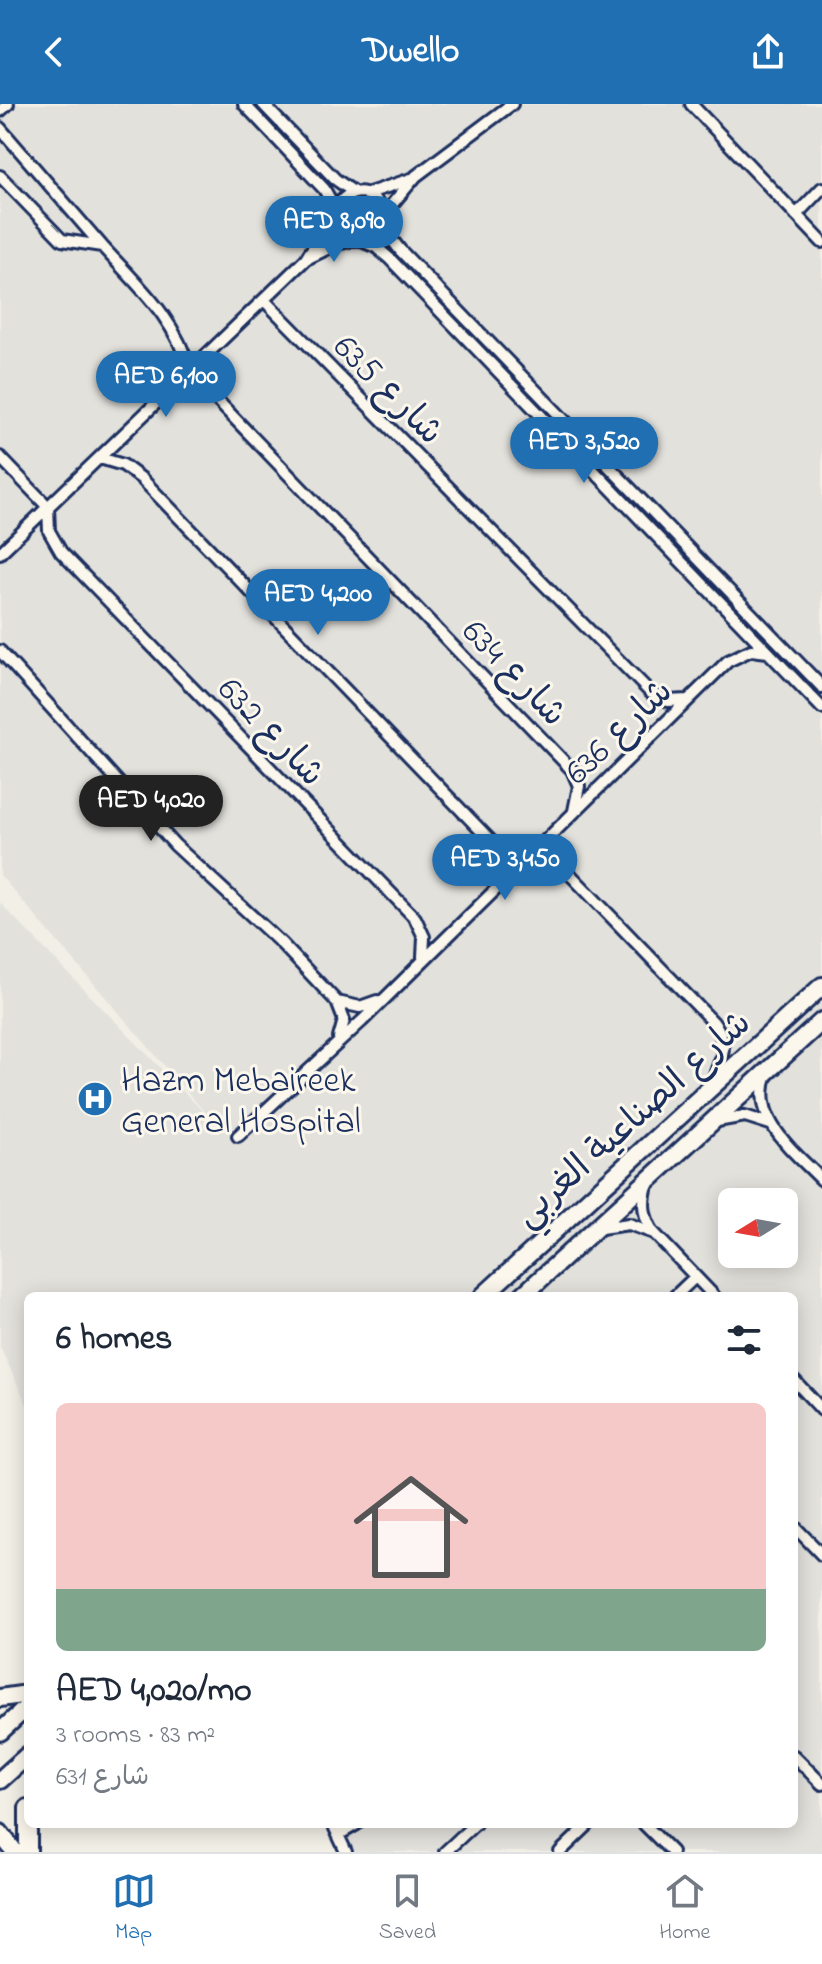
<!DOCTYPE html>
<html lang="en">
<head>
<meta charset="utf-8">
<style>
  :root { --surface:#fff; --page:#f2f2f3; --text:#1f2937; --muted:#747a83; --line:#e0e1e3; --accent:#1f6fb2 }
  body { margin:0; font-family:"Indie Flower","Playpen Sans Arabic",sans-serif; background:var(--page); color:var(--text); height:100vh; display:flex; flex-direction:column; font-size:30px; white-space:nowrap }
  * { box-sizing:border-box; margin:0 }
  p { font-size:26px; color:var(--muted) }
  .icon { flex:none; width:44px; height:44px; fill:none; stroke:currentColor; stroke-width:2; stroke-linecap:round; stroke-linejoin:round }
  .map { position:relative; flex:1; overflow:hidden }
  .sheet { position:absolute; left:24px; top:1188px; width:774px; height:536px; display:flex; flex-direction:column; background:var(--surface); border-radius:12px; box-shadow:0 4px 20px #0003 }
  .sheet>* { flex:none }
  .needle { width:52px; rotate:259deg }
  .controls { position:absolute; left:718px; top:1084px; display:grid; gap:16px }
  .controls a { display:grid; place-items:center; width:80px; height:80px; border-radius:12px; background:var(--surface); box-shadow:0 4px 20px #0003; font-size:40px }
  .price { position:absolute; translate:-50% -68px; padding:0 18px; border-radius:28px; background:var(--accent); color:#fff; font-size:26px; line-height:52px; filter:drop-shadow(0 2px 4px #0008) }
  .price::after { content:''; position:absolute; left:50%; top:48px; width:24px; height:18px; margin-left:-12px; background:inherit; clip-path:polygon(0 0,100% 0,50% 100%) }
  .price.current { background:#222; color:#fff }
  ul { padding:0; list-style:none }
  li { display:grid; align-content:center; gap:16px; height:424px; padding:0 32px }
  li span { display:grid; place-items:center; height:248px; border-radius:12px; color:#555 }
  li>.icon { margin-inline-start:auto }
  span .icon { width:144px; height:144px; fill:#fffc; stroke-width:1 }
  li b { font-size:34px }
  h2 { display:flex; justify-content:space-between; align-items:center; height:96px; padding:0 32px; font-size:34px }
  header { display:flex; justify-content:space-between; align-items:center; height:104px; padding:0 32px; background:var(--accent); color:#fff; font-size:36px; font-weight:700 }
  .dock { display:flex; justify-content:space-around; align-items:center; height:112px; border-top:2px solid var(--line); background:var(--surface); font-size:22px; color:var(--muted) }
  .dock a { display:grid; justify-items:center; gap:4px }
  .dock .current { color:var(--accent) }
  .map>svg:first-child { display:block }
</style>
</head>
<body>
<header><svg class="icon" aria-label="back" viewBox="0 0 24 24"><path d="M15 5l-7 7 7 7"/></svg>Dwello<svg class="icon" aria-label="share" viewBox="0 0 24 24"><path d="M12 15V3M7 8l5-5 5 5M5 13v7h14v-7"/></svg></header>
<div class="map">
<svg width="822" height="1748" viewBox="0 0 822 1748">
  <rect width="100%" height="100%" fill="#f2efe6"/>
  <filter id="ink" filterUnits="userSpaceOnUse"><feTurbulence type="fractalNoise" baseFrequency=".0125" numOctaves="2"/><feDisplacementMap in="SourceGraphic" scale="16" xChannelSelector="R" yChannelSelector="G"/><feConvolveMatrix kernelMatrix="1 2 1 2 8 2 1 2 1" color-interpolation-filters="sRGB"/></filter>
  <g filter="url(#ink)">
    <!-- built -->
    <path fill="#e2e1dc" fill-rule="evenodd" d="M0 0H822V1748H349L337 1720H794V1192H28V1303L0 1243V799L214 1019 0 771ZM732 1098H784V1150H732Z"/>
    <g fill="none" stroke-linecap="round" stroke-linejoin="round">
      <defs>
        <path id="minor" d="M244 0 324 85 336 106
          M263 0 335 75 355 89
          M691 0 822 138
          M0 7 8 0
          M0 24 102 142
          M0 72 62 136 102 142C138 182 176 214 190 268L572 666 579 682 574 707
          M366 90 411 75
          M383 111 416 72 512 0
          M796 111 822 84
          M383 116 389 132 400 146 822 583
          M359 136 376 143 390 155 822 604
          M306 155 337 140 355 136
          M264 196 651 589 668 597 687 596
          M0 353 48 403 49 427 61 448 415 814 424 833 423 853
          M100 354 123 361 142 375 491 737C503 748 515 752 531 748
          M0 449 306 155C313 141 326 131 333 118 338 108 337 97 349 91 373 79 389 109 377 128 359 143 339 134 335 112
          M0 547 175 741 281 839 337 898 344 916 339 934
          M521 761 542 757 564 764 713 918C730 939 722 955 712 977
          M337 898 360 903 377 897
          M767 969C750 1015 793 1046 822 1076
          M717 1017 745 1012 770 1020
          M238 1032 362 917 728 557 751 546 768 548
          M647 1081C642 1099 643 1112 653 1128L714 1192
          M601 1124 629 1120 651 1128
          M675 1192 695 1173
          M794 1276 822 1306
          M794 1422 822 1451
          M794 1652 822 1680
          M333 1720 346 1748
          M644 1720 672 1748
          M338 1731 357 1720
          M445 1748 475 1720
          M560 1748 589 1720"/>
        <path id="primary" d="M483 1192 822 882
          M522 1192 822 917
          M0 1628 28 1602
          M0 1676 28 1651
          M0 1729 15 1748"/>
        <path id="trunk" d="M0 1594 28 1590
          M28 1704V1748"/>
      </defs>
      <!-- minor casing -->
      <use href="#minor" stroke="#1b2f5e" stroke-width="16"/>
      <!-- primary casing -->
      <use href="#primary" stroke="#1b2f5e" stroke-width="22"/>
      <!-- trunk casing -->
      <use href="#trunk" stroke="#1b2f5e" stroke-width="22"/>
      <!-- minor -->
      <use href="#minor" stroke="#fbf7ec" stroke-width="10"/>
      <!-- primary -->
      <use href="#primary" stroke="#fbf7ec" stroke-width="16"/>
      <!-- trunk -->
      <use href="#trunk" stroke="#fbf7ec" stroke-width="16"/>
    </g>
  </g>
  <!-- icons -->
  <defs>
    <symbol id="hospital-disc" viewBox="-11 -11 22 22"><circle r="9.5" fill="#1f6fb2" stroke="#fbf7ec"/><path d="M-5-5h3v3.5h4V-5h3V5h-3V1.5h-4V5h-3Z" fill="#fff"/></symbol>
  </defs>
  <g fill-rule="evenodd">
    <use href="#hospital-disc" x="75" y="975" width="40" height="40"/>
  </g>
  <g text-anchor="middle" stroke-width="6" stroke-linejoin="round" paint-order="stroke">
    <!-- street labels -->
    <g font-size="36" fill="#1b2f5e" stroke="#fbf7ec">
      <text transform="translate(390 284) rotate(45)" y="13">شارع 635</text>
      <text transform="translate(516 567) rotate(46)" y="13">شارع 634</text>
      <text transform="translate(273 626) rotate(46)" y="13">شارع 632</text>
      <text transform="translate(617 626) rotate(-44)" y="13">شارع 636</text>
      <text transform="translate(631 1013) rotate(-42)" y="13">شارع الصناعية الغربي</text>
    </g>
    <!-- poi labels -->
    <g font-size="36" fill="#1b2f5e" stroke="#fbf7ec" text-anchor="start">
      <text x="121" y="987">Hazm Mebaireek<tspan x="121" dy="41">General Hospital</tspan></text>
    </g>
  </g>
</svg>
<div class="controls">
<a><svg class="needle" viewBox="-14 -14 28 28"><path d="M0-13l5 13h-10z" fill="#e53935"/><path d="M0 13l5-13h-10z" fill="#747a83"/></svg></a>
</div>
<b class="price" style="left:334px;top:160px">AED 8,090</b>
<b class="price" style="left:166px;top:315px">AED 6,100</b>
<b class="price" style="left:584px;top:381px">AED 3,520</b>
<b class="price" style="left:318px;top:533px">AED 4,200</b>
<b class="price current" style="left:151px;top:739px">AED 4,020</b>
<b class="price" style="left:505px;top:798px">AED 3,450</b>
<section class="sheet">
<h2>6 homes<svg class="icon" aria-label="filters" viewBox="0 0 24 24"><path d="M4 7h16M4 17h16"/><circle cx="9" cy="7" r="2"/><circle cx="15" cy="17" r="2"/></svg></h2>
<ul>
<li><span style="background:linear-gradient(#f6c9c9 75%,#7fa58c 0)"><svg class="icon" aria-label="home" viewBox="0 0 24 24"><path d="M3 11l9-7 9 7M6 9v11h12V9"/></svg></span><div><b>AED 4,020/mo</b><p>3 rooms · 83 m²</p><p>شارع 631</p></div></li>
</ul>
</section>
</div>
<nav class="dock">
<a class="current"><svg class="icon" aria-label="map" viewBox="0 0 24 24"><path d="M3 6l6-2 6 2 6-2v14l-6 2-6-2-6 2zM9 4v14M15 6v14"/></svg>Map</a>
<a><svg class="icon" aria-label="saved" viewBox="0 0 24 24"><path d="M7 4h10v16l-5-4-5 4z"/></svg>Saved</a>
<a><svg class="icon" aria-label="home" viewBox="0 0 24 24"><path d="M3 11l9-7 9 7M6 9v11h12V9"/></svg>Home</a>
</nav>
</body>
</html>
